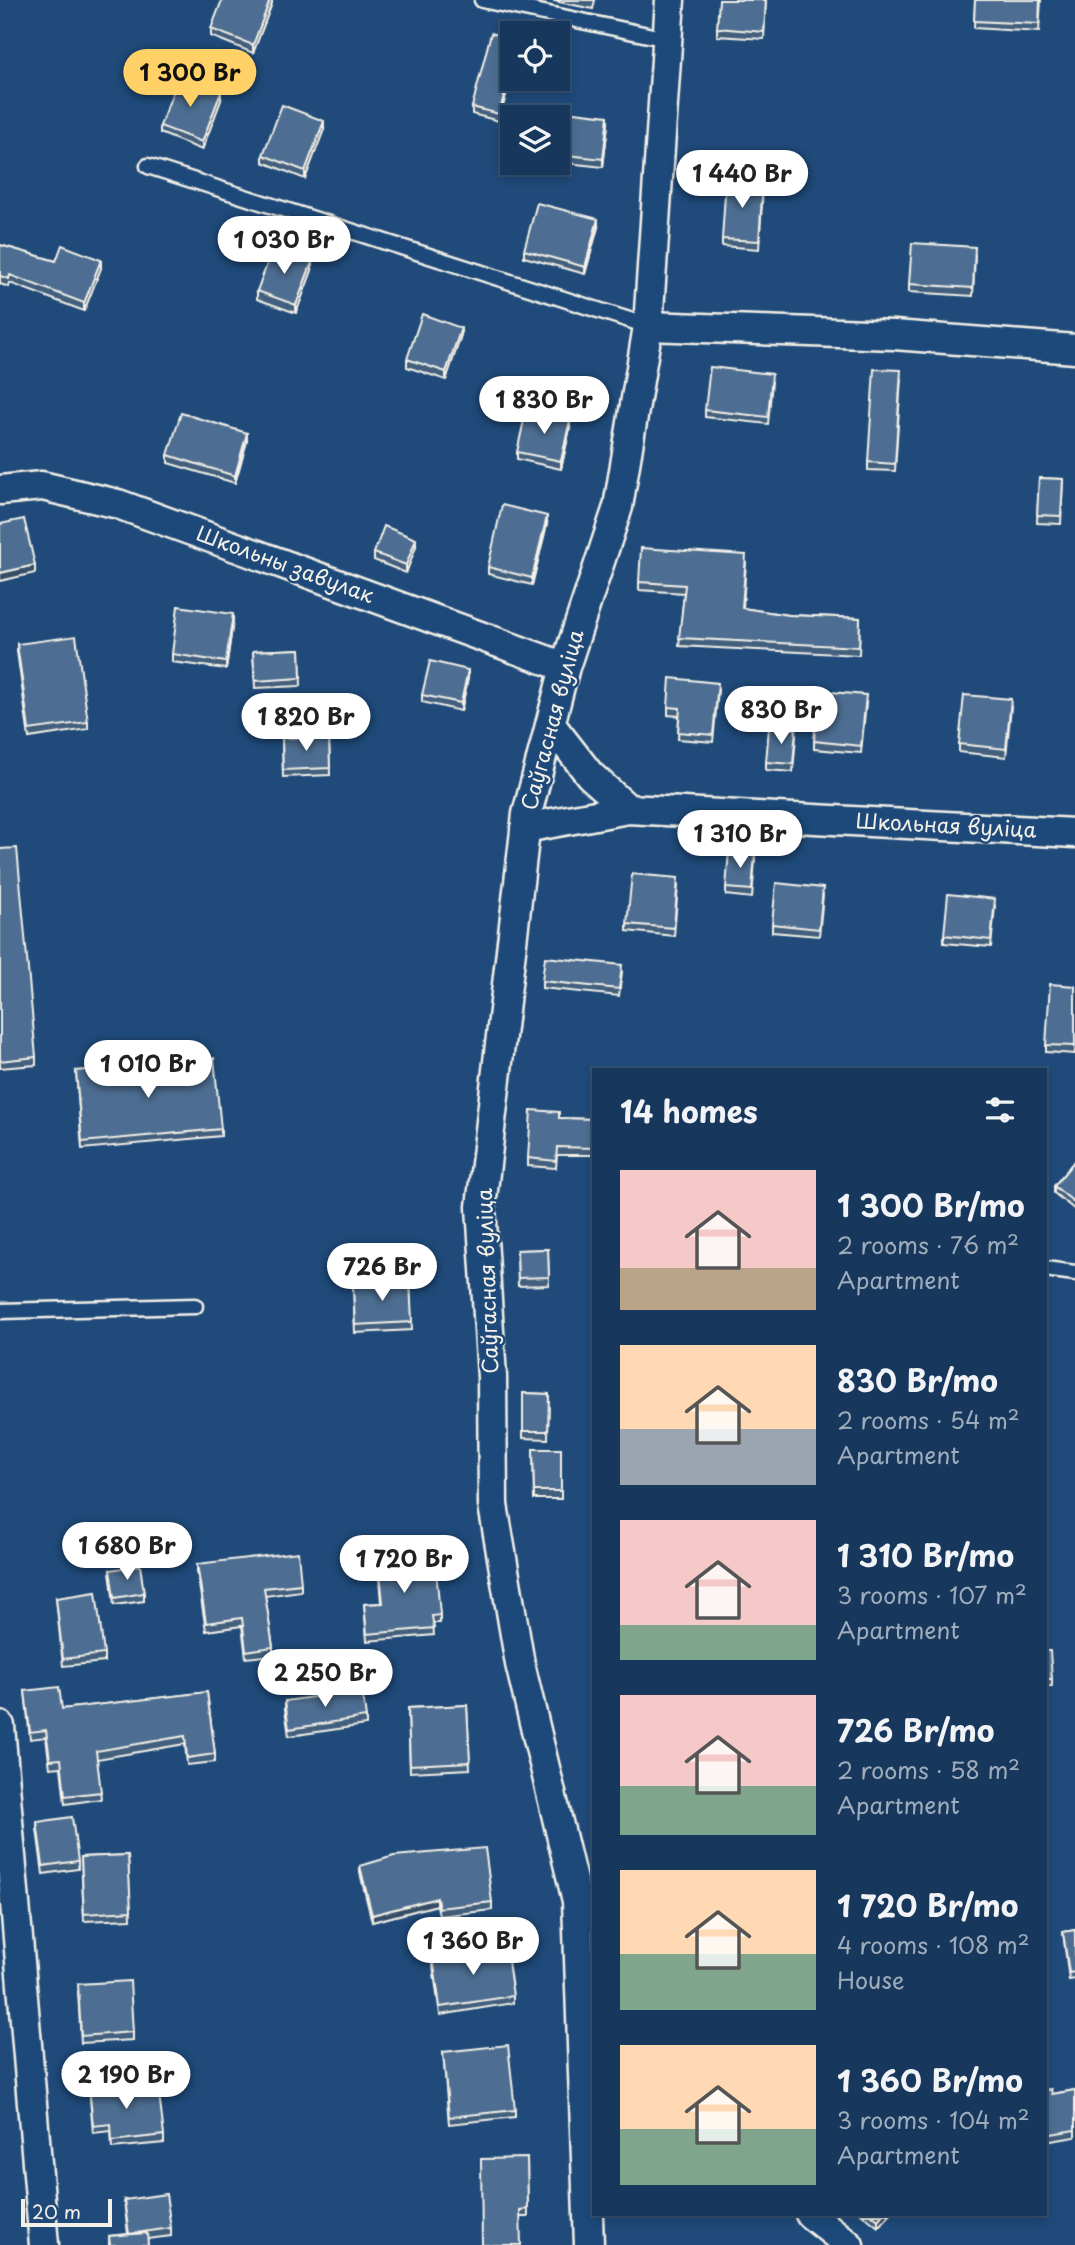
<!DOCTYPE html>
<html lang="en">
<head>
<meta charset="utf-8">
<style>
  :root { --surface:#17385c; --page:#244365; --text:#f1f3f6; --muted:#9eacbb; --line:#365272; --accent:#ffd166 }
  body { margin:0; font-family:"Playpen Sans",sans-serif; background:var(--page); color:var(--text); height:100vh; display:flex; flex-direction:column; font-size:26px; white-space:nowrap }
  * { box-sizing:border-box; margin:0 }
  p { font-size:23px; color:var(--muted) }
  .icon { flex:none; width:38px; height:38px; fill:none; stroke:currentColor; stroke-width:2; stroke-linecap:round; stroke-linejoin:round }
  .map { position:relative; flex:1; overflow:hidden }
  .panel { position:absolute; left:592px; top:1068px; width:455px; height:1148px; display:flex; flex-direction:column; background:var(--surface); border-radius:0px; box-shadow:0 4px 10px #0003,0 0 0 2px var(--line) }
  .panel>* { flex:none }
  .tools { position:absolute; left:500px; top:21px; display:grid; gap:14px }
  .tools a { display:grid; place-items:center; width:70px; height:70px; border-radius:0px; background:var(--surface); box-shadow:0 4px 10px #0003,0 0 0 2px var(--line); font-size:35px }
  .scale { position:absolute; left:21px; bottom:18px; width:91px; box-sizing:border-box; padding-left:7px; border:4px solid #f4f1e8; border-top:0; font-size:19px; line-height:24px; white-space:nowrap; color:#f4f1e8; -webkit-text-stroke:5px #1f4a7a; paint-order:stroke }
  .price { position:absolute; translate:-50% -60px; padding:0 16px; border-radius:24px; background:#fff; color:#222; font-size:23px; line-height:46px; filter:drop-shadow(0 2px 4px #0008) }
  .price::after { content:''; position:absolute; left:50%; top:42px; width:21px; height:16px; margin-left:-10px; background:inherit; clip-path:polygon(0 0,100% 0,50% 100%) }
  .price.on { background:var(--accent); color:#111 }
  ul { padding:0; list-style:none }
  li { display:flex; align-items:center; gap:21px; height:175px; padding:0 28px }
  li span { display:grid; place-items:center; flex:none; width:196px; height:140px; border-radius:0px; color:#555 }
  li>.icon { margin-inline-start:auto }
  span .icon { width:84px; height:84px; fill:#fffc; stroke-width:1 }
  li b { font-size:30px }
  h2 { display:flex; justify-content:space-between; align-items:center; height:84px; padding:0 28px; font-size:30px }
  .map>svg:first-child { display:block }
</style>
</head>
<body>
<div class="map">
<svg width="1075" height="2245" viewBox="0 0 1075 2245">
  <rect width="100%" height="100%" fill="#1f4a7a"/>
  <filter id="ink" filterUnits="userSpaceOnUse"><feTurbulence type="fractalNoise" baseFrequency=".0143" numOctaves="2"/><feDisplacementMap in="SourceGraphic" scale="14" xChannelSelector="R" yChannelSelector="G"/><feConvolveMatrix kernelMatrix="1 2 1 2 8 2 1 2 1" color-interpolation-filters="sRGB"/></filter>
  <g filter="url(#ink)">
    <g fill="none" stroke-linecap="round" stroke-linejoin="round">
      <defs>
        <path id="service" d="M482 0 667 39
          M148 166 648 326
          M1045 1269 1075 1273
          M0 1311 195 1306"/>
        <path id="minor" d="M648 326 894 335 1075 349
          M0 490 42 486 118 504 565 667
          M551 725 590 775 628 809
          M525 828 628 809 1075 833
          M0 1726 44 2245
          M810 2214 849 2245
          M589 2245 577 1901 520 1664 493 1505 492 1377 481 1207 527 814 565 667 618 507 648 326 670 0"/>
      </defs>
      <!-- service casing -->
      <use href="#service" stroke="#f4f1e8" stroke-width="19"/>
      <!-- minor casing -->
      <use href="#minor" stroke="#f4f1e8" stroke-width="33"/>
      <!-- service -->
      <use href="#service" stroke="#1f4a7a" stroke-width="14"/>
      <!-- minor -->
      <use href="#minor" stroke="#1f4a7a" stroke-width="28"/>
    </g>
    <!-- wall -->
    <path fill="#425f7e" stroke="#f4f1e8" stroke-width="2" d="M272 0V3L253 53 211 36V29Z
      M554 0H595L593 9 554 1Z
      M766 0 764 39 717 36V28Z
      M975 0H1041L1039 32 974 28Z
      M513 39 499 121 472 114V107Z
      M221 100 202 150 160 133V126Z
      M558 117 608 124 603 167 558 162Z
      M324 129 305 179 263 162V155Z
      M763 189 759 249 722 246V239Z
      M598 227 585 274 524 257V250Z
      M0 245 56 261 101 268 84 311 10 283 9 287 0 284Z
      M975 255 973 296 909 292V284Z
      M312 270 296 313 257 299V291Z
      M461 335 446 380 407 367V359Z
      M901 378 895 471 868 470V462Z
      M772 382 768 424 705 417V410Z
      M570 428 561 469 517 459V452Z
      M247 441 235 483 168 463V455Z
      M1039 478 1063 479 1061 524 1037 523Z
      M547 524 532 585 488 574V567Z
      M416 546 406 573 374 560V553Z
      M746 562 743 608 789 615 860 618 859 655 679 646 684 593 639 590V582Z
      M233 621 226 669 172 662V654Z
      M17 644 88 722V729L29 738 17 651Z
      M300 649 301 686 255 688 253 651Z
      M468 678 461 711 422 702V695Z
      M718 690 713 742 678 739 679 716 668 715V707Z
      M866 703 861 753 814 749V741Z
      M1011 707 1006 757 959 752V744Z
      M796 736 793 772 766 770V762Z
      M329 737 330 775 283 777 282 738Z
      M0 849 36 1057V1065L0 1068Z
      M755 860 752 898 726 895V888Z
      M678 886 674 936 627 931V924Z
      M823 895 819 936 772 932V924Z
      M995 906 991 947 944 943V935Z
      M622 972 619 996 542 988V981Z
      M1075 986V1054L1046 1052V1045Z
      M76 1071 221 1129V1136L82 1149Z
      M559 1118 593 1119V1155H557L556 1168 528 1166V1158Z
      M1075 1160V1210L1054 1193V1186Z
      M548 1249 549 1285 518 1286 517 1250Z
      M410 1282 412 1330 355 1333 353 1285Z
      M523 1393 549 1394 548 1439 523 1438Z
      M533 1449H561V1499H534Z
      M378 1553 410 1559 440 1615V1623H433L434 1635 367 1641 364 1604 382 1603Z
      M197 1564 301 1584V1591L265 1596 273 1647V1655L246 1658 242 1626 206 1631 197 1571Z
      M110 1570 144 1593V1601L114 1605Z
      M56 1598 104 1654V1662L63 1666Z
      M1045 1651 1052 1679V1686L1045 1687Z
      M25 1691 62 1709 207 1692 215 1754V1762L187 1765 185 1744 97 1759 101 1799 65 1804 61 1767 50 1768 46 1737 30 1739Z
      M285 1701 366 1717V1725L289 1736 285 1709Z
      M467 1705 470 1769 410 1772 408 1708Z
      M37 1822 78 1861V1869L43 1874 37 1829Z
      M128 1855 131 1919 84 1921 81 1857Z
      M360 1866 492 1902V1910L439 1916 437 1905 372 1922 360 1873Z
      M1075 1930V1979L1069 1980 1063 1932Z
      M433 1958 513 1996V2003L440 2015 433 1966Z
      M78 1992 133 2032V2040L81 2043Z
      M443 2052 515 2110V2117L449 2124Z
      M89 2086 141 2096 164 2135V2143L112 2148 111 2131 93 2133Z
      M1045 2090 1052 2094 1075 2090V2137L1045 2142Z
      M527 2158 528 2217H520L482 2245Z
      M124 2200 171 2228V2236L147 2239 148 2245H109V2236L128 2234Z
      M862 2214H890L878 2227Z"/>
    <!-- shaded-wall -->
    <path fill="#364d66" stroke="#f4f1e8" stroke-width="2" d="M270 0H272V3L253 53V45Z
      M513 63V70L499 121V114Z
      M221 92V100L202 150V142Z
      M608 116V124L603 167V159Z
      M324 121V129L305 179V171Z
      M598 219V227L585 274V267Z
      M101 260V268L84 311V303Z
      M312 262V270L296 313V305Z
      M461 328V335L446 380V372Z
      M570 420V428L561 469V461Z
      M247 433V441L235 483V476Z
      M547 516V524L532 585V578Z
      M416 539V546L406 573V565Z
      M35 565V573L0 581V573Z
      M233 614V621L226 669V662Z
      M468 670V678L461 711V703Z
      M437 1898V1905L372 1922V1915Z
      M883 2214H890L878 2227V2220Z"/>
    <!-- building -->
    <path fill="#4d6e92" stroke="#f4f1e8" stroke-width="2" d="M222 0H270L253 45 211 29Z
      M719 0H766L764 32 717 28Z
      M975 0H1040L1039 24 974 21Z
      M491 33 513 39V63L499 114 472 107Z
      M179 76 221 92 202 142 160 126Z
      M282 105 324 121 305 171 263 155Z
      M557 110 608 116 603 159 558 154V117H556Z
      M726 179 763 181 759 241 722 239Z
      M537 203 598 219 585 267 524 250Z
      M912 243 975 247 973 288 909 284Z
      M0 245 56 261 62 245 101 260 84 303 10 275 9 279 0 276Z
      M273 248 312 262 296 305 257 291Z
      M422 314 461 328 446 372 407 359Z
      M710 367 772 374 768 417 705 410Z
      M874 369 901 370 895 464 868 462Z
      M526 411 570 420 561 461 517 452Z
      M181 413 247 433 235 476 168 455Z
      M1039 478 1063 479 1061 516 1037 515Z
      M502 505 547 516 532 578 488 567Z
      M24 519 35 565 0 573V524Z
      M384 526 416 539 406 565 374 553Z
      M641 548 746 555 742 608 789 615 860 618 859 647 679 638 685 585 639 582Z
      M178 606 233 614 226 662 172 654Z
      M76 636 88 722 29 730 17 644Z
      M300 649 301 678 255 681 253 651Z
      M430 661 468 670 461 703 422 695Z
      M670 678 718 683 713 735 678 732 680 708 668 707Z
      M819 691 866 695 861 746 814 741Z
      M964 695 1011 699 1006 749 959 744Z
      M769 727 796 729 793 764 766 762Z
      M329 737 330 768 283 770 282 738Z
      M17 848 36 1057 0 1061V849Z
      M729 850 755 853 752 890 726 888Z
      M632 874 678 878 674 928 627 924Z
      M776 883 823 888 819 929 772 924Z
      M948 894 995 899 991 940 944 935Z
      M545 957 622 965 619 989 542 981Z
      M1050 984 1075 986V1046L1046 1045Z
      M214 1058 221 1129 82 1142 76 1071Z
      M531 1110 559 1112V1118L593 1119V1148L557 1147 556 1161 528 1158Z
      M1075 1160V1203L1054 1186Z
      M548 1249 549 1277 518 1278 517 1250Z
      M410 1282 412 1322 355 1325 353 1285Z
      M523 1393 549 1394 548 1431H523Z
      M533 1449H561V1491H534Z
      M409 1550 410 1559 435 1557 440 1615 432 1616 434 1628 367 1634 364 1604 383 1603 378 1553Z
      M298 1552 301 1584 264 1588 273 1647 246 1651 242 1618 206 1623 197 1564Z
      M140 1565 144 1593 114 1598 110 1570Z
      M96 1592 104 1654 63 1659 56 1598Z
      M1045 1651H1050L1052 1679H1045Z
      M59 1687 62 1709 207 1692 215 1754 187 1758 185 1736 96 1751 101 1792 65 1796 61 1759 50 1760 46 1730 30 1732 25 1691Z
      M362 1690 366 1717 289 1729 285 1701Z
      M467 1705 470 1762 410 1765 408 1708Z
      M72 1817 78 1861 43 1866 37 1822Z
      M485 1848 492 1902 439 1908 437 1898 372 1915 360 1866 394 1856Z
      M128 1855 131 1911 84 1914 81 1857Z
      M1075 1930V1972L1069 1973 1063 1932Z
      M506 1947 513 1996 440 2007 433 1958Z
      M130 1981 133 2032 81 2036 78 1984Z
      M508 2045 515 2110 449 2117 443 2052Z
      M139 2080 141 2096 159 2094 164 2135 112 2141 111 2124 93 2126 89 2086Z
      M1051 2089 1052 2094 1075 2090V2130L1045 2135V2090Z
      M527 2158 528 2209 520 2210 521 2245H482L481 2159Z
      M166 2194 171 2228 129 2234 124 2200Z
      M871 2214H883L878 2220Z
      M147 2233 148 2245H110L109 2236Z"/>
  </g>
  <g text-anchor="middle" stroke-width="5" stroke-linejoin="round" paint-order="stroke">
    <!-- street labels -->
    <g font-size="21" fill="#f4f1e8" stroke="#1f4a7a">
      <text transform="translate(285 565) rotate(20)" y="7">Школьны завулак</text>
      <text transform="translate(553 720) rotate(-75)" y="7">Саўгасная вуліца</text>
      <text transform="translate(946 826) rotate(3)" y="7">Школьная вуліца</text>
      <text transform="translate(488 1281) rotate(-92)" y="7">Саўгасная вуліца</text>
    </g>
  </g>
</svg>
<div class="tools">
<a><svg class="icon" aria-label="locate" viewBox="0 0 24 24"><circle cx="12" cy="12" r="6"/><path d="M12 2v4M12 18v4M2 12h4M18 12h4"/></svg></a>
<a><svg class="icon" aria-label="layers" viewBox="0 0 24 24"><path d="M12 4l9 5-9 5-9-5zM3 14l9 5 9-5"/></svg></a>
</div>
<div class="scale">20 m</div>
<b class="price on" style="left:190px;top:109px">1 300 Br</b>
<b class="price" style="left:742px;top:210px">1 440 Br</b>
<b class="price" style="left:284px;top:276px">1 030 Br</b>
<b class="price" style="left:544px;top:436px">1 830 Br</b>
<b class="price" style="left:781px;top:746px">830 Br</b>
<b class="price" style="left:306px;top:753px">1 820 Br</b>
<b class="price" style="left:740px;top:870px">1 310 Br</b>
<b class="price" style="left:148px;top:1100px">1 010 Br</b>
<b class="price" style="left:382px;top:1303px">726 Br</b>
<b class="price" style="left:127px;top:1582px">1 680 Br</b>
<b class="price" style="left:404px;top:1595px">1 720 Br</b>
<b class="price" style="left:325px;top:1709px">2 250 Br</b>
<b class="price" style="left:473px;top:1977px">1 360 Br</b>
<b class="price" style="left:126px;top:2111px">2 190 Br</b>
<section class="panel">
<h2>14 homes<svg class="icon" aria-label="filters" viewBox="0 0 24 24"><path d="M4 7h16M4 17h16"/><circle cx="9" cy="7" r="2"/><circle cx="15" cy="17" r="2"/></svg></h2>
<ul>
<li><span style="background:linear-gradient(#f6c9c9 70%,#b9a48a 0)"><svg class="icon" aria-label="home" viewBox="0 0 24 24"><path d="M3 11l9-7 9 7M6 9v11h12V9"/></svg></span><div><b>1 300 Br/mo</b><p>2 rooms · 76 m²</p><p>Apartment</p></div></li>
<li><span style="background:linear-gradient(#ffd9b3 60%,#9aa5b1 0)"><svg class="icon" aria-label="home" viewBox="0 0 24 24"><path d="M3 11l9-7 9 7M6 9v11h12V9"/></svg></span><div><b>830 Br/mo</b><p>2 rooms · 54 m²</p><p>Apartment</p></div></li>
<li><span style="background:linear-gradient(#f6c9c9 75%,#7fa58c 0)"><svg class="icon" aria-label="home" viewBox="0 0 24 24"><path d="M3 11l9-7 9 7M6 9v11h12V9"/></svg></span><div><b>1 310 Br/mo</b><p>3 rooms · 107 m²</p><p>Apartment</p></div></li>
<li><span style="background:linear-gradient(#f6c9c9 65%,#7fa58c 0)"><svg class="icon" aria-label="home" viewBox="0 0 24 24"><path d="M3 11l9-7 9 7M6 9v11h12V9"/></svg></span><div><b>726 Br/mo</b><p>2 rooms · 58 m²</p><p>Apartment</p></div></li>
<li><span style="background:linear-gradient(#ffd9b3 60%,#7fa58c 0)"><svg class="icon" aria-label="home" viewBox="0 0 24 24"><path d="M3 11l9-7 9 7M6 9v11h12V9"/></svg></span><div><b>1 720 Br/mo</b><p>4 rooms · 108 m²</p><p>House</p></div></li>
<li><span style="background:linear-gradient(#ffd9b3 60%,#7fa58c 0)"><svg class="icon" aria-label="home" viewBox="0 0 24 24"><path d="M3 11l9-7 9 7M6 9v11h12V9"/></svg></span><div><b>1 360 Br/mo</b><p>3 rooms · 104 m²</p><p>Apartment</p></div></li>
</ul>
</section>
</div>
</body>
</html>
